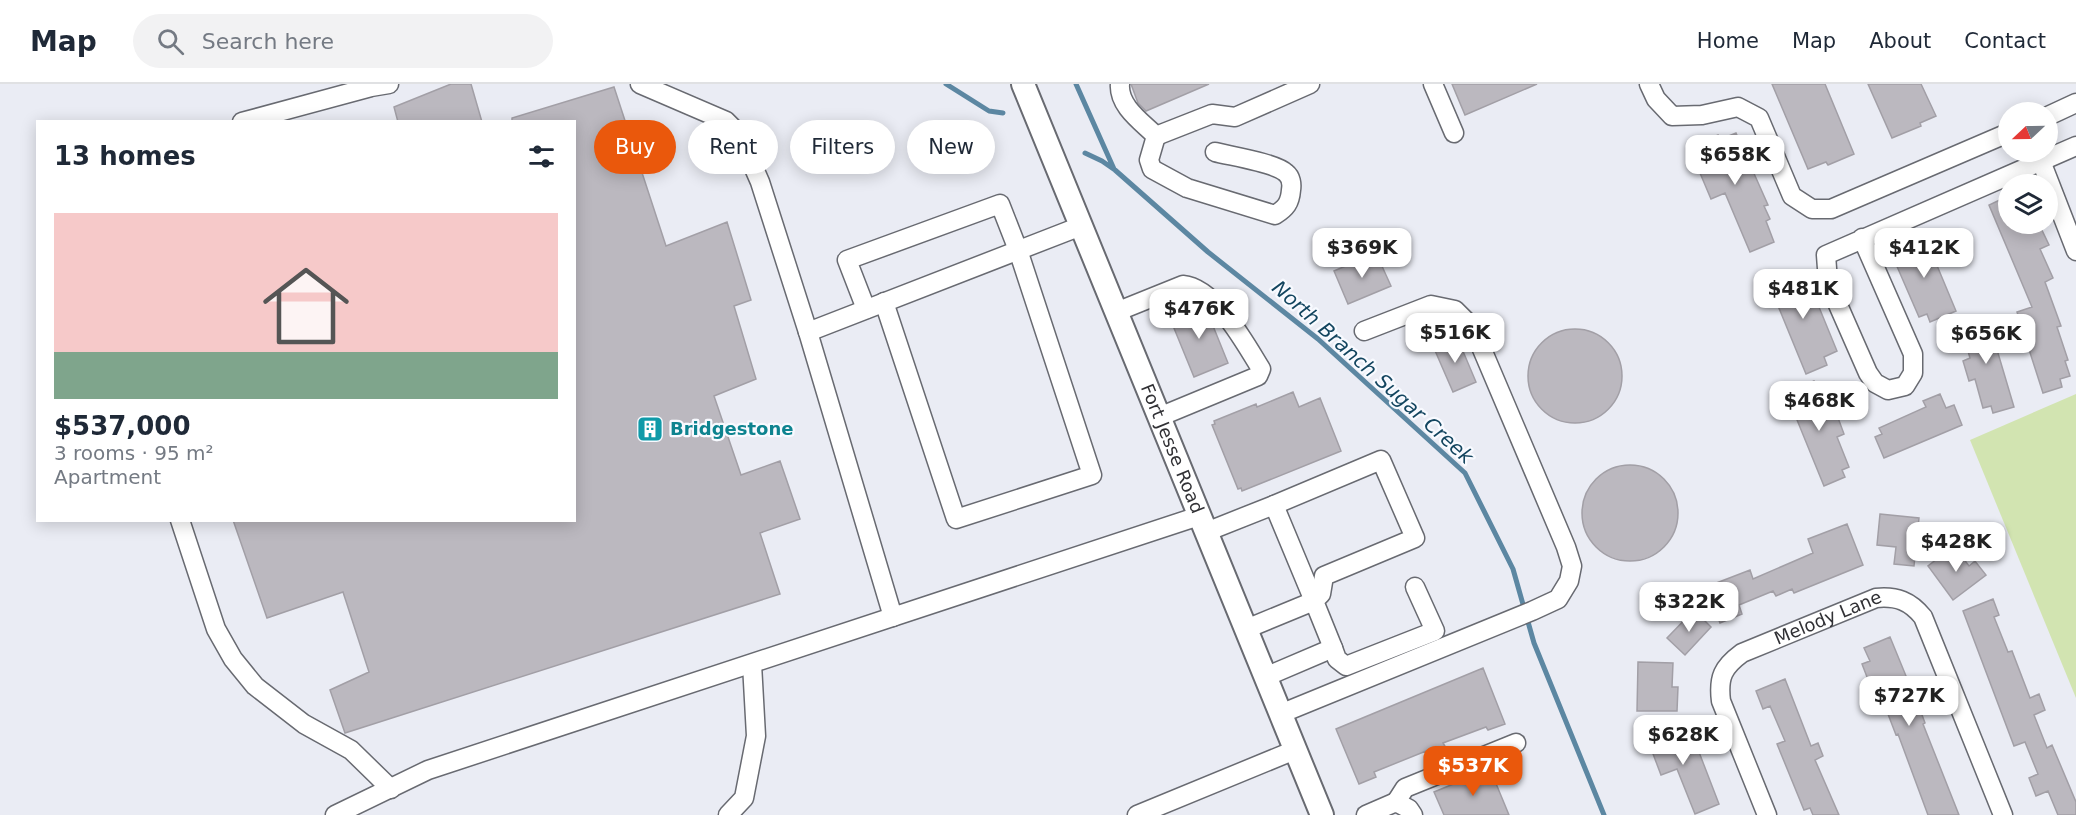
<!DOCTYPE html>
<html lang="en">
<head>
<meta charset="utf-8">
<style>
  :root { --surface:#fff; --page:#f2f2f3; --text:#1f2937; --muted:#747a83; --line:#e0e1e3; --accent:#ea580c }
  body { margin:0; font-family:"DejaVu Sans",sans-serif; background:var(--page); color:var(--text); height:100vh; display:flex; flex-direction:column; font-size:22px; white-space:nowrap }
  * { box-sizing:border-box; margin:0 }
  p { font-size:20px; color:var(--muted) }
  .icon { flex:none; width:33px; height:33px; fill:none; stroke:currentColor; stroke-width:2; stroke-linecap:round; stroke-linejoin:round }
  .map { position:relative; flex:1; overflow:hidden }
  .side { position:absolute; left:36px; top:36px; width:540px; height:402px; display:flex; flex-direction:column; background:var(--surface); border-radius:0px; box-shadow:0 3px 15px #0003 }
  .side>* { flex:none }
  .banner { position:absolute; left:594px; top:36px; width:570px; height:54px; display:flex; gap:12px }
  .needle { width:39px; rotate:248deg }
  .controls { position:absolute; left:1998px; top:18px; display:grid; gap:12px }
  .controls a { display:grid; place-items:center; width:60px; height:60px; border-radius:50%; background:var(--surface); box-shadow:0 3px 15px #0003; font-size:30px }
  .price { position:absolute; translate:-50% -51px; padding:0 14px; border-radius:12px; background:#fff; color:#222; font-size:20px; line-height:39px; filter:drop-shadow(0 2px 3px #0008) }
  .price::after { content:''; position:absolute; left:50%; top:36px; width:18px; height:14px; margin-left:-9px; background:inherit; clip-path:polygon(0 0,100% 0,50% 100%) }
  .price.active { background:var(--accent); color:#fff }
  ul { padding:0; list-style:none }
  li { display:grid; align-content:center; gap:12px; height:318px; padding:0 18px }
  li+li { border-top:2px solid var(--line) }
  li span { display:grid; place-items:center; height:186px; border-radius:0px; color:#555 }
  li>.icon { margin-inline-start:auto }
  span .icon { width:108px; height:108px; fill:#fffc; stroke-width:1 }
  li b { font-size:26px }
  h2 { display:flex; justify-content:space-between; align-items:center; height:72px; padding:0 18px; font-size:26px }
  .tag { padding:0 21px; border-radius:27px; background:var(--surface); box-shadow:0 3px 15px #0003; font-size:21px; line-height:54px }
  .tag.active { background:var(--accent); color:#fff }
  header { display:flex; align-items:center; gap:36px; box-sizing:border-box; height:84px; padding:0 30px; background:var(--surface); border-bottom:2px solid var(--line) }
  header strong { font-size:28px }
  nav { display:flex; gap:33px; margin-inline-start:auto; font-size:21px }
  .search { width:420px; height:54px; background:var(--page); display:flex; align-items:center; gap:15px; box-sizing:border-box; padding:0 21px; border-radius:33px; color:var(--muted); font-size:22px }
  .map>svg:first-child { display:block }
</style>
</head>
<body>
<header>
<strong>Map</strong>
<div class="search"><svg class="icon" aria-label="search" viewBox="0 0 24 24"><circle cx="10" cy="10" r="6"/><path d="M15 15l6 6"/></svg>Search here</div>
<nav><a>Home</a><a>Map</a><a>About</a><a>Contact</a></nav>
</header>
<div class="map">
<svg width="2076" height="731" viewBox="0 0 2076 731">
  <rect width="100%" height="100%" fill="#eaecf4"/>
  <!-- green -->
  <path fill="#d2e4b1" d="M2076 310V614L1970 356Z"/>
  <g fill="none" stroke-linecap="round" stroke-linejoin="round">
    <!-- stream -->
    <path stroke="#5c87a2" stroke-width="5" d="M946 0 989 27 1003 29
      M1076 0 1114 85
      M1085 69 1102 77 1115 86 1208 168 1318 255 1465 389 1513 485 1534 559 1604 731"/>
  </g>
  <!-- building -->
  <path fill="#bbb8bf" stroke="#a29fa6" stroke-width="1.5" d="M451 0H471L482 38H398L394 23Z
    M1131 0H1209L1146 27 1138 19Z
    M1452 0H1537L1465 31Z
    M1772 0H1825L1854 70 1828 81 1826 78 1808 85Z
    M1868 0H1921L1936 32 1920 39 1921 42 1892 54Z
    M614 3 666 162 727 138 751 216 734 222 756 295 714 312 741 391 780 377 800 435 760 449 780 510 345 649 330 606 369 588 343 508 267 534 233 436H574V38H512V34Z
    M1736 49 1768 121 1764 122 1770 135 1766 137 1774 158 1750 168 1725 109 1711 115 1689 63 1718 51 1719 56Z
    M2008 112V140H2039L2049 161 2040 165 2053 194 2045 198 2061 242 2057 243 2068 276 2065 277 2070 292 2060 295 2062 303 2043 309 2017 228 2032 223 1989 121Z
    M1923 148 1956 227 1930 238 1927 230 1919 233 1892 171 1906 165 1903 157Z
    M1376 169 1391 202 1348 220 1334 187Z
    M1786 187 1790 195 1805 189 1837 267 1824 273 1827 281 1806 290 1767 195Z
    M1198 220 1207 227 1228 279 1194 293 1169 232Z
    M1987 232 2014 323 1993 329 1991 322 1983 324 1975 295 1969 297 1963 277 1970 274 1960 240Z
    M1528 292a47 47 0 1 1 94 0a47 47 0 1 1-94 0Z
    M1457 253 1476 298 1453 308 1433 262Z
    M1814 297 1829 335 1837 331 1844 350 1837 353 1849 383 1842 386 1845 393 1824 402 1786 309Z
    M1293 308 1299 323 1320 314 1341 367 1242 407 1241 404 1238 405 1212 341 1215 340 1214 337 1256 320 1257 323Z
    M1940 310 1946 324 1954 321 1962 341 1884 374 1875 353 1882 350 1879 344 1926 323 1923 317Z
    M1582 429a48 48 0 1 1 96 0a48 48 0 1 1-96 0Z
    M1880 430 1919 434 1914 482 1894 480 1896 463 1877 461Z
    M1847 440 1863 481 1794 509 1792 505 1776 512 1773 507 1739 521 1742 530 1720 539 1706 503 1750 486 1753 495 1813 469 1808 455Z
    M1954 462 1969 482 1975 477 1986 491 1953 516 1928 482Z
    M1993 515 1999 531 1994 533 2008 568 2012 567 2030 614 2039 610 2045 626 2034 631 2047 664 2052 661 2076 718V731H2058L2048 707 2036 712 2029 694 2038 690 2025 658 2014 662 1963 527Z
    M1694 526 1711 543 1685 571 1667 554Z
    M1890 553 1906 592 1900 594 1913 625 1919 623 1925 639 1923 640 1959 731H1928L1898 650 1896 651 1878 604 1872 606 1862 580 1870 577 1864 564Z
    M1638 578 1673 579 1672 603H1678L1677 627H1637Z
    M1483 584 1505 640 1488 646 1486 643 1443 659 1446 664 1428 672 1426 667 1374 688 1376 693 1359 700 1336 645Z
    M1785 595 1811 662 1818 659 1823 672 1815 676 1839 731H1813L1810 724 1804 726 1777 660 1785 657 1770 622 1763 625 1756 607Z
    M1663 639 1670 659 1692 650 1719 720 1695 730 1677 685 1661 691 1644 646Z
    M1490 685 1509 731H1444L1434 708Z"/>
  <g fill="none" stroke-linecap="round" stroke-linejoin="round">
    <defs>
      <g id="minor">
        <path d="M640 0 726 37 739 50 760 98 808 248"/>
        <path d="M1120 0C1118 22 1142 38 1156 52L1212 30 1235 33 1310 0"/>
        <path d="M1433 0 1454 49"/>
        <path d="M1649 0 1656 15 1672 32 1702 31 1738 23 1759 34 1792 112 1812 125H1831L2008 49"/>
        <path d="M2048 32 2076 19"/>
        <path d="M242 38 371 3 389 0"/>
        <path d="M1156 52 1149 76 1152 85 1187 104 1275 131C1286 124 1290 119 1291 106 1292 100 1291 93 1286 89 1276 79 1230 72 1215 68"/>
        <path d="M2041 77 2076 167"/>
        <path d="M1862 154 1913 270V289L1905 302 1888 306 1875 299 1868 289 1828 198 1826 171 2076 62"/>
        <path d="M866 225 847 176 1000 120 1018 166 1092 391 956 435 884 218"/>
        <path d="M1116 228 1183 201C1215 204 1245 259 1261 285L1258 292 1159 333"/>
        <path d="M180 436 216 545 233 575 255 602 304 640 351 666 391 705"/>
        <path d="M1206 448 1274 421 1314 517 1246 545"/>
        <path d="M893 533 808 248 1081 142"/>
        <path d="M1333 564 1337 575 1346 582 1435 547 1415 503"/>
        <path d="M1265 593 1333 564 1314 517 1321 510 1324 492 1415 454 1381 376 1274 421"/>
        <path d="M1280 630 1532 527 1558 515 1569 497 1572 482 1566 463 1473 244 1455 226 1431 221 1364 247"/>
        <path d="M1396 718 1405 704 1516 659"/>
        <path d="M335 731 428 686 1199 432"/>
        <path d="M728 731 744 714 756 652 752 580"/>
        <path d="M1137 731 1295 666"/>
        <path d="M1366 731 1396 718 1409 725 1413 731"/>
        <path id="s1" d="M1767 731 1721 617C1718 593 1723 583 1742 569L1876 514C1897 512 1910 517 1923 533L2003 731"/>
      </g>
      <g id="major">
        <path id="s2" d="M1023 0 1322 731"/>
      </g>
    </defs>
    <!-- minor casing -->
    <use href="#minor" stroke="#686a71" stroke-width="21"/>
    <!-- major casing -->
    <use href="#major" stroke="#686a71" stroke-width="26"/>
    <!-- minor -->
    <use href="#minor" stroke="#fff" stroke-width="18"/>
    <!-- major -->
    <use href="#major" stroke="#fff" stroke-width="22"/>
  </g>
  <!-- icons -->
  <defs>
    <symbol id="building-square" viewBox="-11 -11 22 22"><rect x="-9" y="-9" width="18" height="18" rx="4" fill="#0f9aa8" stroke="#f8faff"/><path d="M-4-6H4V6H1V3H-1V6H-4ZM-2.5-4.3h1.7v1.8h-1.7ZM.8-4.3h1.7v1.8H.8ZM-2.5-1h1.7V.8h-1.7ZM.8-1h1.7V.8H.8Z" fill="#fff"/></symbol>
  </defs>
  <g fill-rule="evenodd">
    <use href="#building-square" x="635" y="330" width="30" height="30"/>
  </g>
  <g text-anchor="middle" stroke-width="4.5" stroke-linejoin="round" paint-order="stroke">
    <!-- culture labels -->
    <g font-size="18" font-weight="bold" fill="#0d838f" stroke="#f8faff" text-anchor="start">
      <text x="670" y="351">Bridgestone</text>
    </g>
    <!-- street labels -->
    <g font-size="18" fill="#313135" stroke="#f8faff">
      <text dy="6" stroke="none"><textPath href="#s2" startOffset="394">Fort Jesse Road</textPath></text>
      <text dy="6" stroke="none"><textPath href="#s1" startOffset="272">Melody Lane</textPath></text>
    </g>
    <!-- water labels -->
    <g font-size="20" font-style="italic" fill="#13455f" stroke="#f8faff">
      <text transform="translate(1373 288) rotate(42)" y="7">North Branch Sugar Creek</text>
    </g>
  </g>
</svg>
<div class="controls">
<a><svg class="needle" viewBox="-14 -14 28 28"><path d="M0-13l5 13h-10z" fill="#e53935"/><path d="M0 13l5-13h-10z" fill="#747a83"/></svg></a>
<a><svg class="icon" aria-label="layers" viewBox="0 0 24 24"><path d="M12 4l9 5-9 5-9-5zM3 14l9 5 9-5"/></svg></a>
</div>
<b class="price" style="left:1735px;top:102px">$658K</b>
<b class="price" style="left:1362px;top:195px">$369K</b>
<b class="price" style="left:1924px;top:195px">$412K</b>
<b class="price" style="left:1803px;top:236px">$481K</b>
<b class="price" style="left:1199px;top:256px">$476K</b>
<b class="price" style="left:1455px;top:280px">$516K</b>
<b class="price" style="left:1986px;top:281px">$656K</b>
<b class="price" style="left:1819px;top:348px">$468K</b>
<b class="price" style="left:1956px;top:489px">$428K</b>
<b class="price" style="left:1689px;top:549px">$322K</b>
<b class="price" style="left:1909px;top:643px">$727K</b>
<b class="price" style="left:1683px;top:682px">$628K</b>
<b class="price active" style="left:1473px;top:713px">$537K</b>
<div class="banner">
<a class="tag active">Buy</a>
<a class="tag">Rent</a>
<a class="tag">Filters</a>
<a class="tag">New</a>
</div>
<section class="side">
<h2>13 homes<svg class="icon" aria-label="filters" viewBox="0 0 24 24"><path d="M4 7h16M4 17h16"/><circle cx="9" cy="7" r="2"/><circle cx="15" cy="17" r="2"/></svg></h2>
<ul>
<li><span style="background:linear-gradient(#f6c9c9 75%,#7fa58c 0)"><svg class="icon" aria-label="home" viewBox="0 0 24 24"><path d="M3 11l9-7 9 7M6 9v11h12V9"/></svg></span><div><b>$537,000</b><p>3 rooms · 95 m²</p><p>Apartment</p></div></li>
</ul>
</section>
</div>
</body>
</html>
